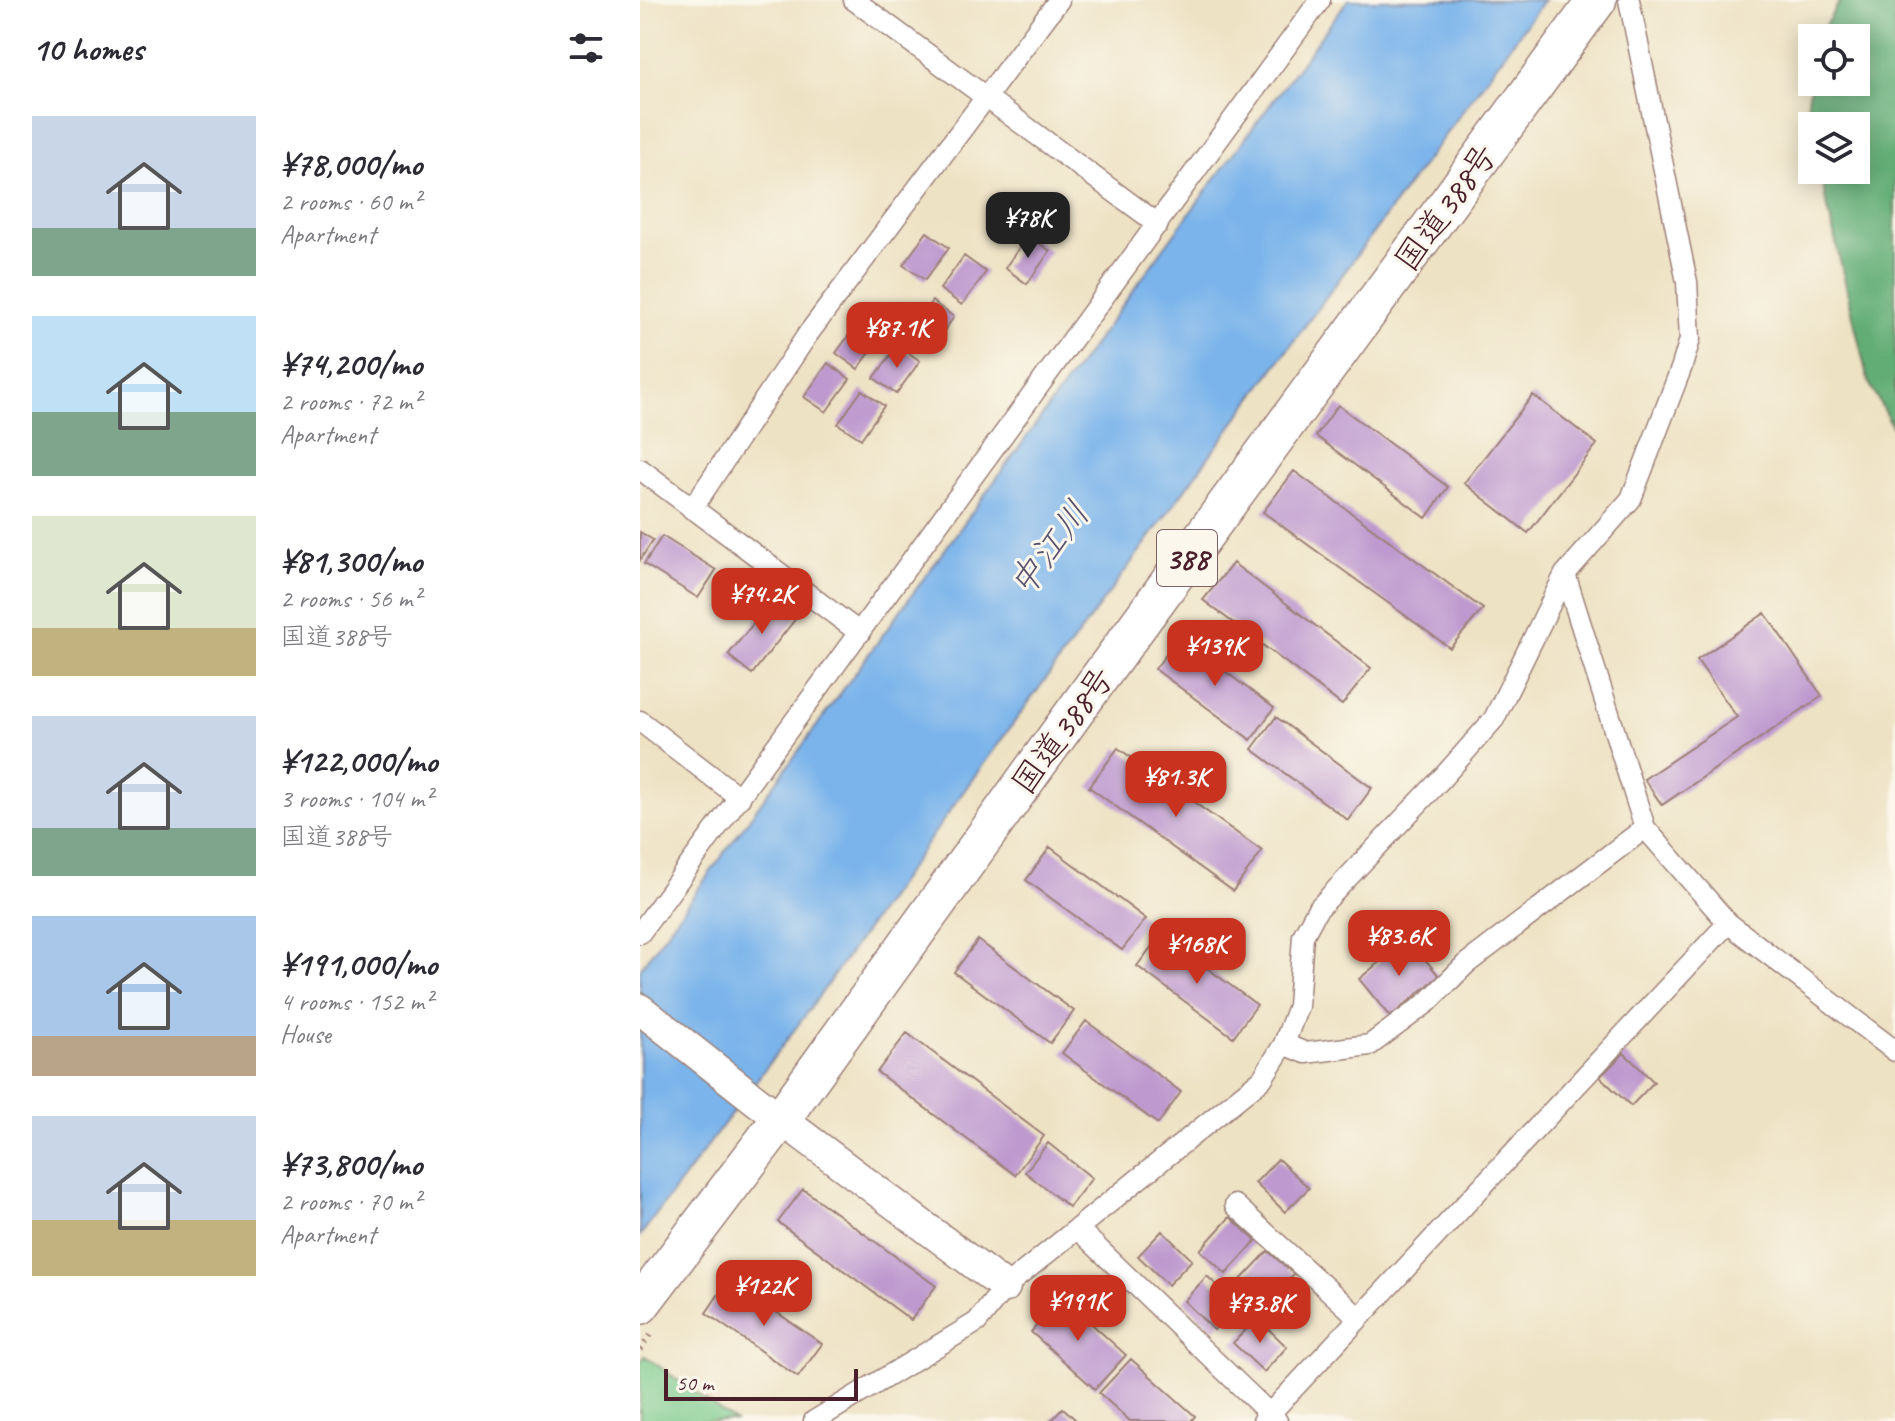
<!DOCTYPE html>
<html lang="en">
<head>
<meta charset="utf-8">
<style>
  :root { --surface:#fff; --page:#f7f7f7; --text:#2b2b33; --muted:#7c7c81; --accent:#c8321e }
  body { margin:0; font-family:Caveat,"Klee One",sans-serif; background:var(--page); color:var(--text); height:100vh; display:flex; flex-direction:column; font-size:30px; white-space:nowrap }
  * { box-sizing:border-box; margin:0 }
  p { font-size:26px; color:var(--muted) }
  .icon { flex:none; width:44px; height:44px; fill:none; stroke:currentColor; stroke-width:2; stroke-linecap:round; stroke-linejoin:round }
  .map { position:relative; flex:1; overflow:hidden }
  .drawer { display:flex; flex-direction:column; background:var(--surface); width:640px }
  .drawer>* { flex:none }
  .fabs { position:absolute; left:1158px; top:24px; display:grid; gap:16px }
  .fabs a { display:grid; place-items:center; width:72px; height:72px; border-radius:0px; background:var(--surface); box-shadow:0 4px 20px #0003; font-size:40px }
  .scale { position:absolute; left:24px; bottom:20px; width:194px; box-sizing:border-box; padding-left:8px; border:4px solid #4a1f2b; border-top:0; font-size:22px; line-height:28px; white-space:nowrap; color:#4a1f2b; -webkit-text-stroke:6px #fbf7ec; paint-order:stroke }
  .price { position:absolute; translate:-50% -68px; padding:0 18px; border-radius:16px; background:var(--accent); color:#fff; font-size:26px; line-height:52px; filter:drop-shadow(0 2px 4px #0008) }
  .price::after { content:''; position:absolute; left:50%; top:48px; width:24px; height:18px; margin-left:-12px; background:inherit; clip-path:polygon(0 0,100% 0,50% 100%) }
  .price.current { background:#222; color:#fff }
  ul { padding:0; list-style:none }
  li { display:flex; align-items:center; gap:24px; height:200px; padding:0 32px }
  li span { display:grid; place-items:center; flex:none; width:224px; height:160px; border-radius:0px; color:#555 }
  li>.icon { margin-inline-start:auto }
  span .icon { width:96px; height:96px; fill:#fffc; stroke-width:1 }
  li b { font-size:34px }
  h2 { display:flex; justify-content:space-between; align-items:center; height:96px; padding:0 32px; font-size:34px }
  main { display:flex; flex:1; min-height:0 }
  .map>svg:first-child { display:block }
</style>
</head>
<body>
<main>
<section class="drawer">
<h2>10 homes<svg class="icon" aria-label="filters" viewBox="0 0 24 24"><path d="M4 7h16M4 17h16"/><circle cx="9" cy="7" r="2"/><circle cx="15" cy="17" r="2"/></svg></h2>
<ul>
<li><span style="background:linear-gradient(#c9d6e8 70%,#7fa58c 0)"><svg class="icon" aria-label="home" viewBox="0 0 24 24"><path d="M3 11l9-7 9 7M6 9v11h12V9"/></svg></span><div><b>¥78,000/mo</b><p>2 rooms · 60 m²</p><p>Apartment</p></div></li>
<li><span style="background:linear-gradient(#bfe0f5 60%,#7fa58c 0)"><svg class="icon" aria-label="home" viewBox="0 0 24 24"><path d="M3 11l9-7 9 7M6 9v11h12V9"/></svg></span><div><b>¥74,200/mo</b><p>2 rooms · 72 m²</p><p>Apartment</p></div></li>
<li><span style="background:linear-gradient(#dfe7d0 70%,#c2b280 0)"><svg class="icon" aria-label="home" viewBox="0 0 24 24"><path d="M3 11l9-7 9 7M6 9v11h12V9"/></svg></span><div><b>¥81,300/mo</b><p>2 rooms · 56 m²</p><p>国道388号</p></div></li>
<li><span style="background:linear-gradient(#c9d6e8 70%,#7fa58c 0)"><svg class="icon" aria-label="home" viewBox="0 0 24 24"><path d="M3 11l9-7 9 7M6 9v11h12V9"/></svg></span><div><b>¥122,000/mo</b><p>3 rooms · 104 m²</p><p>国道388号</p></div></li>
<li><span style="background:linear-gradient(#a9c7e8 75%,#b9a48a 0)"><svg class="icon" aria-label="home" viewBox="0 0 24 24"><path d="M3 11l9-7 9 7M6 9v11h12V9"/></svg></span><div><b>¥191,000/mo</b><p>4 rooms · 152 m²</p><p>House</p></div></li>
<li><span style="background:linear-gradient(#c9d6e8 65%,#c2b280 0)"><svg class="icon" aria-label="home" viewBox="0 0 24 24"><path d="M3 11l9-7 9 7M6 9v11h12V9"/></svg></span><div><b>¥73,800/mo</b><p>2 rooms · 70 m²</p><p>Apartment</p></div></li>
</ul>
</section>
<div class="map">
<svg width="1255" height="1421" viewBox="0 0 1255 1421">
  <rect width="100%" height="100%" fill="#fbf7ec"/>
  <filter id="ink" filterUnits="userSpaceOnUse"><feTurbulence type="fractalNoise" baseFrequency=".0125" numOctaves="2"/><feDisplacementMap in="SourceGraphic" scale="16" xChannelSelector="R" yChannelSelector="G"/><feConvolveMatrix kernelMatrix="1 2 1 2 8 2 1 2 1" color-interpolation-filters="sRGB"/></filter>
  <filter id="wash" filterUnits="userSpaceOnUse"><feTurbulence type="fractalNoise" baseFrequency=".006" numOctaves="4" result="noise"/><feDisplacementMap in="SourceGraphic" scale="32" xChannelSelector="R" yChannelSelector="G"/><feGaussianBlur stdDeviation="1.8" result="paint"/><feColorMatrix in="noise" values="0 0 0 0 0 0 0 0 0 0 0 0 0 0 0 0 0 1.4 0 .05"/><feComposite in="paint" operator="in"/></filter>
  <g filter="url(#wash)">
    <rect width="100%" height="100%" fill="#eee2c4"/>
    <!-- green -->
    <path fill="#79c98a" stroke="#62745a" stroke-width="2" d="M5 1356 94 1421H0V1363Z"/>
    <!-- forest -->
    <path fill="#62ad76" stroke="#566650" stroke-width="2" d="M1201 0H1255V432L1228 381 1179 170H1216V126H1172V141L1166 115 1172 73V82H1216V38H1177Z"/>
    <!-- water -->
    <path fill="#7ab4eb" stroke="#626a8b" stroke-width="2" d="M708 0H904L331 781 170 1009 0 1236V969L537 230Z"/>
    <g id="blocks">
      <!-- building -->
      <path fill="#be99cf" d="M287 232 309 248 285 280 263 265Z
        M388 235 410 251 387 284 365 268Z
        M324 256 346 272 322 305 300 289Z
        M292 301 314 317 290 350 268 334Z
        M220 320 242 336 218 369 196 353Z
        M258 345 280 361 256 394 234 378Z
        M188 363 210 379 186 412 164 397Z
        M222 390 244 406 221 439 198 424Z
        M893 395 957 444 888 533 824 483Z
        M698 405 808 487 786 518 676 436Z
        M654 471 843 609 810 648 623 512Z
        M0 532 13 540 0 560Z
        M22 536 76 570 58 598 4 564Z
        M593 563 731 668 702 705 563 600Z
        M133 599 157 617 112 674 88 655Z
        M1125 613 1182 696 1022 805 1004 779 1097 717 1057 660Z
        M539 637 634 708 611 740 515 669Z
        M636 717 732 788 708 820 612 749Z
        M478 748 622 851 593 891 449 787Z
        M410 847 506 919 482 950 386 880Z
        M521 934 617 1005 593 1037 497 966Z
        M768 939 799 976 750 1017 719 979Z
        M338 940 434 1011 410 1043 314 972Z
        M446 1021 541 1092 518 1124 422 1053Z
        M267 1033 404 1136 375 1175 237 1072Z
        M984 1053 1014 1082 991 1106 960 1077Z
        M408 1143 452 1178 429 1207 385 1172Z
        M638 1159 669 1188 645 1212 615 1183Z
        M163 1189 296 1286 271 1320 138 1222Z
        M590 1217 616 1241 586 1274 560 1250Z
        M522 1231 552 1260 528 1285 498 1256Z
        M628 1251 654 1274 623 1307 597 1284Z
        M567 1276 598 1305 574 1330 544 1301Z
        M89 1279 182 1344 158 1377 66 1313Z
        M422 1297 486 1355 455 1389 391 1332Z
        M617 1318 647 1347 624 1372 593 1343Z
        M491 1359 555 1416 551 1421H490L459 1393Z
        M423 1408 437 1421H411Z"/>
    </g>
  </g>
  <g filter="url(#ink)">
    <use href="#blocks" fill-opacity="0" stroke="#9c8078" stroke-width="2"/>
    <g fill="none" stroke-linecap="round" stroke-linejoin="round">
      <defs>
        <path id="street" d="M214 0 518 224
          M0 469 220 633
          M52 509 168 334 419 0
          M925 574 1005 828 1088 923 1255 1051
          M0 721 100 798
          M0 933 680 0
          M644 1044 666 1053 730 1045 788 1002 826 964 1005 828
          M595 1205 719 1318
          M438 1229 637 1421
          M174 1421 337 1322 365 1287 622 1079 644 1044 658 1006 663 936 677 910 803 777 854 719 925 574 991 499 1042 366 1050 339 1047 282 989 0
          M623 1421 1088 923"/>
        <path id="secondary" d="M0 1009 117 1101 365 1287"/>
        <path id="highway" d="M0 1305 141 1119 457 681 957 0"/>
      </defs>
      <!-- street casing -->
      <use href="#street" stroke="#9c8078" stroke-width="23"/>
      <!-- secondary casing -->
      <use href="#secondary" stroke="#9c8078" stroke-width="33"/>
      <!-- highway casing -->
      <use href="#highway" stroke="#9c8078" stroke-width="41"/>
      <!-- path -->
      <path stroke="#9c8078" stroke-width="5" stroke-dasharray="2 6" stroke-linecap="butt" d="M0 1350 11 1334"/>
      <!-- street -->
      <use href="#street" stroke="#fff" stroke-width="20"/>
      <!-- secondary -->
      <use href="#secondary" stroke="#fff" stroke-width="30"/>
      <!-- highway -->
      <use href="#highway" stroke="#fff" stroke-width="38"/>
    </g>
  </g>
  <g text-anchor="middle" stroke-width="6" stroke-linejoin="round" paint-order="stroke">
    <!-- shield labels -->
    <rect fill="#fbf7ec" stroke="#7f6065" stroke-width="2" x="517" y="530" width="60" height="56" rx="6"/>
    <g font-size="32" font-weight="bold" fill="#4a1f2b">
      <text x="547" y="569">388</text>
    </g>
    <!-- street labels -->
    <g font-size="34" fill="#4a1f2b" stroke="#fbf7ec">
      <text transform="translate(805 207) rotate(-54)" y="12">国道388号</text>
      <text transform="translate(422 730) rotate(-54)" y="12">国道388号</text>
    </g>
    <!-- water labels -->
    <g font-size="36" font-style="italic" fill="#5b536e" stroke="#fbf7ec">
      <text transform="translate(408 548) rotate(-53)" y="13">中江川</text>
    </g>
  </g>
</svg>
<div class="fabs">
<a><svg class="icon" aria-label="locate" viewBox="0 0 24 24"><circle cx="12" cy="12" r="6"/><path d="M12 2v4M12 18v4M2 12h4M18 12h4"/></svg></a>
<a><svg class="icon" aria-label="layers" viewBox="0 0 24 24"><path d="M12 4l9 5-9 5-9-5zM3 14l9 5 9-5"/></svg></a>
</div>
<div class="scale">50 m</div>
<b class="price current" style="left:388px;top:260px">¥78K</b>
<b class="price" style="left:257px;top:370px">¥87.1K</b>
<b class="price" style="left:122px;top:636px">¥74.2K</b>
<b class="price" style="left:575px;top:688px">¥139K</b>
<b class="price" style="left:536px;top:819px">¥81.3K</b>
<b class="price" style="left:759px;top:978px">¥83.6K</b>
<b class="price" style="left:557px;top:986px">¥168K</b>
<b class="price" style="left:124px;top:1328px">¥122K</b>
<b class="price" style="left:438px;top:1343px">¥191K</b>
<b class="price" style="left:620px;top:1345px">¥73.8K</b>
</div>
</main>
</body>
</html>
